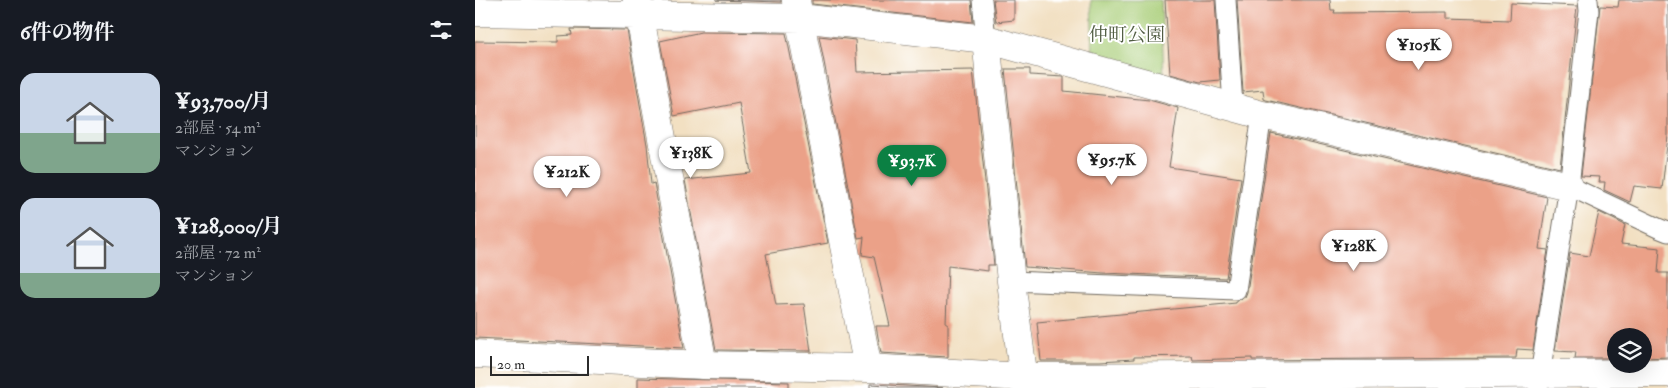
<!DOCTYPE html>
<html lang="ja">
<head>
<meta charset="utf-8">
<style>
  :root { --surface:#171b24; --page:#20242c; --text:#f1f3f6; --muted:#9ea1a6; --accent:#0b8043 }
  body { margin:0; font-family:"IM FELL Double Pica","Noto Serif JP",serif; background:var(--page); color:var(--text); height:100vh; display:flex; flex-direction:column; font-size:19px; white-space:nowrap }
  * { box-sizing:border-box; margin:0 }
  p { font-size:16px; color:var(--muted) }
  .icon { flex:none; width:28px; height:28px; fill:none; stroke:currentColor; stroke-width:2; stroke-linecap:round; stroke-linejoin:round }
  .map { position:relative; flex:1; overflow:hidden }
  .details { display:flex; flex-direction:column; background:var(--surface); width:475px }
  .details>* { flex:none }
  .controls { position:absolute; left:1132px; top:328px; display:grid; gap:10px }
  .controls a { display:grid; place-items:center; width:45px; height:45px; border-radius:50%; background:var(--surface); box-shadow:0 5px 20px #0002; font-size:25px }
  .scale { position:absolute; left:15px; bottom:12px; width:99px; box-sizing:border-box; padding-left:5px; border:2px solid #2b2b2b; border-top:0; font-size:14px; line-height:18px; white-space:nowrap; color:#2b2b2b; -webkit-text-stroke:4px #fff; paint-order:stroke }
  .price { position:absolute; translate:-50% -42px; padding:0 11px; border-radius:18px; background:#fff; color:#222; font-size:16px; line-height:32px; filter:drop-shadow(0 1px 2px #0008) }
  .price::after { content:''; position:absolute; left:50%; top:30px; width:15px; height:11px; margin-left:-8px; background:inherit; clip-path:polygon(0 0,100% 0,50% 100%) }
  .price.on { background:var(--accent); color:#fff }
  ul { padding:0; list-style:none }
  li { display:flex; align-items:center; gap:15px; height:125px; padding:0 20px }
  li span { display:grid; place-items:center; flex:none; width:140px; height:100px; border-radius:15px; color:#555 }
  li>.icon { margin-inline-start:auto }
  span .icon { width:60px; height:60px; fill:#fffc; stroke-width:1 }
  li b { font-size:21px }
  h2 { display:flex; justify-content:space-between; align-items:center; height:60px; padding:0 20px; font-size:21px }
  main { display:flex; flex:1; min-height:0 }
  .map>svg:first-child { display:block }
</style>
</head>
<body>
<main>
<section class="details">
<h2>6件の物件<svg class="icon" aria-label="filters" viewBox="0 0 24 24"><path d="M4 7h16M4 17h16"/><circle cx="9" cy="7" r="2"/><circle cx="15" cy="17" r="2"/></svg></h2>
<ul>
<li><span style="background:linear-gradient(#c9d6e8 60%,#7fa58c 0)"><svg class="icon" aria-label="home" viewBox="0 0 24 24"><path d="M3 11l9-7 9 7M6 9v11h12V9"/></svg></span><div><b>¥93,700/月</b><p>2部屋 · 54 m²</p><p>マンション</p></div></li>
<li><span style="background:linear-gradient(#c9d6e8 75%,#7fa58c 0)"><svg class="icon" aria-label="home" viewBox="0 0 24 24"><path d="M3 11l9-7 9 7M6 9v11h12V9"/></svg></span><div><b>¥128,000/月</b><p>2部屋 · 72 m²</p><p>マンション</p></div></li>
</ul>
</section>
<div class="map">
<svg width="1193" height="388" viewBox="0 0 1193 388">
  <rect width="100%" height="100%" fill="#fff"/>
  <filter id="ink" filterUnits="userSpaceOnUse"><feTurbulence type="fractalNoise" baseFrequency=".02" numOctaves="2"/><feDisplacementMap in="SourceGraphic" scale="10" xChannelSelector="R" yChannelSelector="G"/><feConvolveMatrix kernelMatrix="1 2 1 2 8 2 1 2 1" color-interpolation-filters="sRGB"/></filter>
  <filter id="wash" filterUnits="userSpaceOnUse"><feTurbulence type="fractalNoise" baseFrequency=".0096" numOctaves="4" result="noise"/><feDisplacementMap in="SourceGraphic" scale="20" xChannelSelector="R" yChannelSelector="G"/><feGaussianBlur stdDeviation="1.12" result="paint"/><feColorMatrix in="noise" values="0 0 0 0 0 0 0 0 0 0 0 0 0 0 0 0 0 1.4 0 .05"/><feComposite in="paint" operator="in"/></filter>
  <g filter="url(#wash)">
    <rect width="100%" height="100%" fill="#f2e0c2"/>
    <!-- green -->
    <path fill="#a8cd77" stroke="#6a7c51" d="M616 0H686L689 78 618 61Z"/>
    <g id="blocks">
      <!-- building -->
      <path fill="#eba188" d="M241 0H306V2Z
        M337 0H496L498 22 337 4Z
        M518 0H539V20L521 22Z
        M690 0H740L745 80 725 82 695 74Z
        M762 0H855L856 10H860L859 13 972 12V18L1035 20 1036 3 1102 6 1085 168 791 100 789 99 788 90 768 92Z
        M1144 0H1193V136L1187 189 1159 186 1155 202 1129 190 1130 182H1124L1125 177 1106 176 1125 6 1143 7Z
        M96 29 152 30 172 145 176 184 179 183 209 348 0 338V41L83 42V36L97 35Z
        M226 32 311 33 353 243 291 254 301 305 329 304 336 351 241 350 210 180 276 173 264 103 199 116 185 41Z
        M344 36 380 40 382 72 498 70 519 265H513V271L473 266 471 324H473V357L406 353 401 326H415L399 257 387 255 389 237 383 238Z
        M530 69H555V75L589 77V91L674 100 703 108 694 167 766 178 751 278 628 273 550 267Z
        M796 133 1072 197 1064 249 1073 250 1058 350 1042 349 1041 358 777 360V358L718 360 717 356 659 357V359L625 361H566L562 322 761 303V301L770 297 772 292Z
        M1124 212 1150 225 1146 244 1185 248 1183 273H1193V357L1169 358V336H1141V358H1100L1101 352 1080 351 1095 253 1114 256Z
        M163 378 314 382V388H163Z
        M395 384 468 388H395Z"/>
    </g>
  </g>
  <g filter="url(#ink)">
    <use href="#blocks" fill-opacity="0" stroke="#716a60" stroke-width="1"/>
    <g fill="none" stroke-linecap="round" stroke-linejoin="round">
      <defs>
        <path id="lane" d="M507 0 511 39
          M751 0 758 106
          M1094 186 1183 228 1193 232
          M536 281 761 290 787 115
          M1063 388 1094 186 1114 11 1113 0"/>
        <path id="street" d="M162 0 228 365
          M321 1 393 368
          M0 12 325 18 511 39 787 115 1094 186
          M511 39 536 281 550 388
          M0 354 228 365 393 368 549 377 1193 373"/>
      </defs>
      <!-- lane casing -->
      <use href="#lane" stroke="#716a60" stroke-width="21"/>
      <!-- street casing -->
      <use href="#street" stroke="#716a60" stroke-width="29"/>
      <!-- lane -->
      <use href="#lane" stroke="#fff" stroke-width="19"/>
      <!-- street -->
      <use href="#street" stroke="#fff" stroke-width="28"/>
    </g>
  </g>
  <g text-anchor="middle" stroke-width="4" stroke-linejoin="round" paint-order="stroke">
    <!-- park labels -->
    <g font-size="19" fill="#505c42" stroke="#fff">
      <text x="652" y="41">仲町公園</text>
    </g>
  </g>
</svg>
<div class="controls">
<a><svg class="icon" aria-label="layers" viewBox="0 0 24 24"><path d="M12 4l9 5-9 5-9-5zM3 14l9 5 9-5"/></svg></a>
</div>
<div class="scale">20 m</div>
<b class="price" style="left:944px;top:71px">¥105K</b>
<b class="price" style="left:216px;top:179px">¥138K</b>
<b class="price" style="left:637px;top:186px">¥95.7K</b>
<b class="price on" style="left:437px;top:187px">¥93.7K</b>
<b class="price" style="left:92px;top:198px">¥212K</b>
<b class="price" style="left:879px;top:272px">¥128K</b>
</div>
</main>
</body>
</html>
